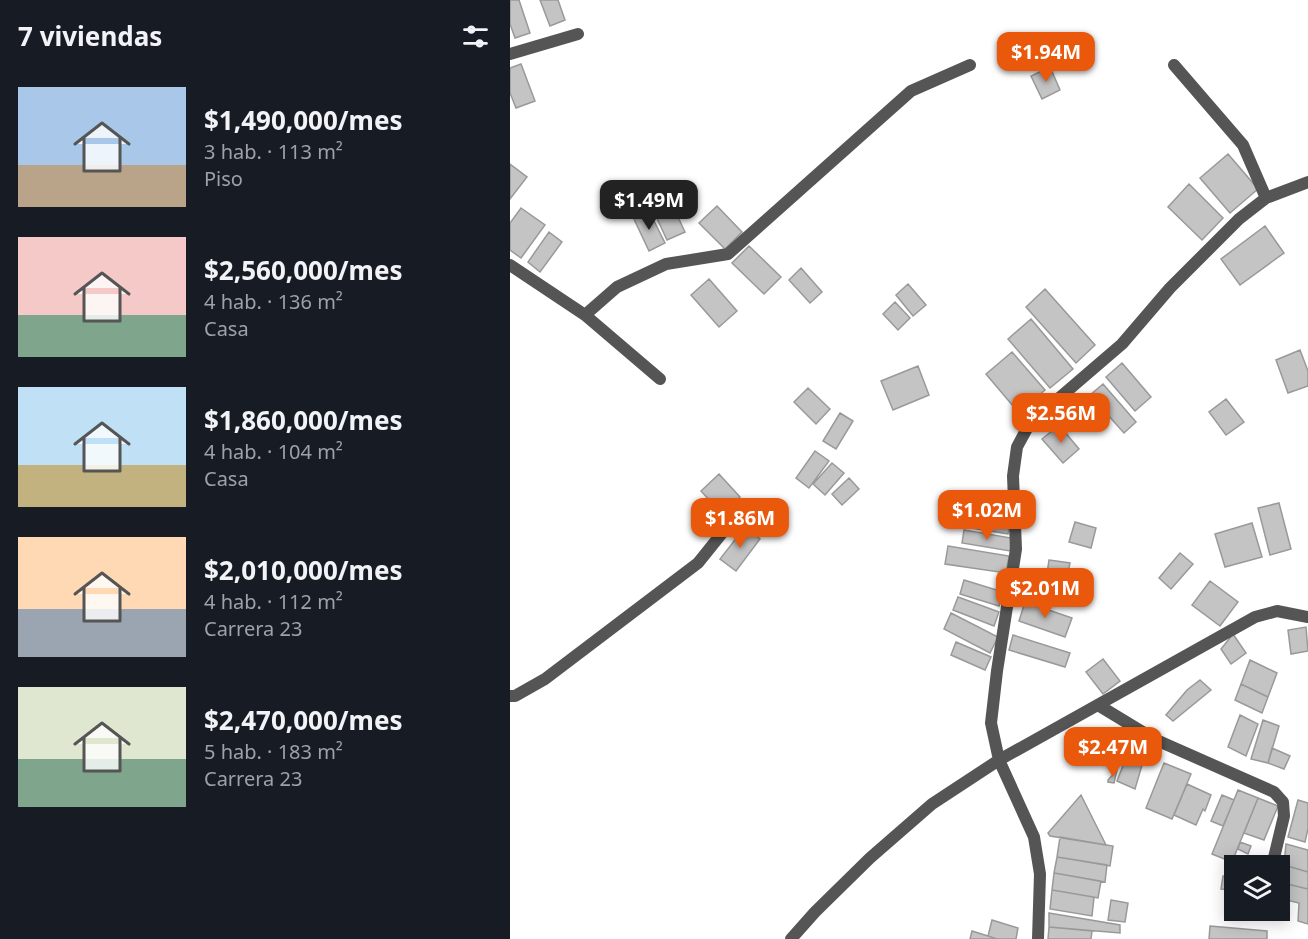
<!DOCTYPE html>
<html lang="es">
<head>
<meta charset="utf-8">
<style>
  :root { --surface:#171b24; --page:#20242c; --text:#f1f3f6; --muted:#9ea1a6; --accent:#ea580c }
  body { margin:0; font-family:"Noto Sans",sans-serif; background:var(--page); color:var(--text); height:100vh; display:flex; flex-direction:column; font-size:22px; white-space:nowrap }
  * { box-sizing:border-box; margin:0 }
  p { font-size:20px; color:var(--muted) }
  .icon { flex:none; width:33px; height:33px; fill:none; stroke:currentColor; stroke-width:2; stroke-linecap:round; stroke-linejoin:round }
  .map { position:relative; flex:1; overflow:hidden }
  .side { display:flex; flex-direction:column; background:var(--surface); width:510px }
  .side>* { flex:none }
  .fabs { position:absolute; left:714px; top:855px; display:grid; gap:12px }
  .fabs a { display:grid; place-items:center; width:66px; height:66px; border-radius:0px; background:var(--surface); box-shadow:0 3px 15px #0003; font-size:30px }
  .price { position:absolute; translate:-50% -51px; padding:0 14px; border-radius:12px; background:var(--accent); color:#fff; font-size:20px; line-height:39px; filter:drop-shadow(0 2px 3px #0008) }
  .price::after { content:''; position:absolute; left:50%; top:36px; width:18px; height:14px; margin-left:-9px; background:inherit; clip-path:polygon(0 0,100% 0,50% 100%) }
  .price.current { background:#222; color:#fff }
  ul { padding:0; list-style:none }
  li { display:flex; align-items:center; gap:18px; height:150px; padding:0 18px }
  li span { display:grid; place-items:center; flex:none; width:168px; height:120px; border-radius:0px; color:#555 }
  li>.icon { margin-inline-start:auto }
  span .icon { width:72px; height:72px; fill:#fffc; stroke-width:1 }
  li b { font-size:26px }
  h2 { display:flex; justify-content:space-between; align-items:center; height:72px; padding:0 18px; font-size:26px }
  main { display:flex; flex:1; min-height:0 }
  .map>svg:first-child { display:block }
</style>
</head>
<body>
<main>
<section class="side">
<h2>7 viviendas<svg class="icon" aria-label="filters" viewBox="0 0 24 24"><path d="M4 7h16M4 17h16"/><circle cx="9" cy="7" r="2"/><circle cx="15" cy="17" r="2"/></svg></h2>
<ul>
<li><span style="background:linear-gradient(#a9c7e8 65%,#b9a48a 0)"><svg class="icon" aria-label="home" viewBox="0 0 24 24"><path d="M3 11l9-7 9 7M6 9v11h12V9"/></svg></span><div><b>$1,490,000/mes</b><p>3 hab. · 113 m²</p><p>Piso</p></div></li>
<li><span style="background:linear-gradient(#f6c9c9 65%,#7fa58c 0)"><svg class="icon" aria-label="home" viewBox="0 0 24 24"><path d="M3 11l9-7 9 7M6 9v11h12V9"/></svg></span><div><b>$2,560,000/mes</b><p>4 hab. · 136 m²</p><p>Casa</p></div></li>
<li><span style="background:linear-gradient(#bfe0f5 65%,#c2b280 0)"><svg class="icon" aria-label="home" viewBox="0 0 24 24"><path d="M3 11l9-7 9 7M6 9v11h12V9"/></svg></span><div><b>$1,860,000/mes</b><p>4 hab. · 104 m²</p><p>Casa</p></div></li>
<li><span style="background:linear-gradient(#ffd9b3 60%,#9aa5b1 0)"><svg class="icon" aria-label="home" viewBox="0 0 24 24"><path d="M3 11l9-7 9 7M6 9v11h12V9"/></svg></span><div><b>$2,010,000/mes</b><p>4 hab. · 112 m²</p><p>Carrera 23</p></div></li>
<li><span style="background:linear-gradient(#dfe7d0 60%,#7fa58c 0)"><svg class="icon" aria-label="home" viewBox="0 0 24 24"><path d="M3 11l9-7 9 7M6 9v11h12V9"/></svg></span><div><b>$2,470,000/mes</b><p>5 hab. · 183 m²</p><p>Carrera 23</p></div></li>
</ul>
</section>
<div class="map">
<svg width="798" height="939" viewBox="0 0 798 939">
  <rect width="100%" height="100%" fill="#fff"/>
  <!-- building -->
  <path fill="#c4c4c4" stroke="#999" stroke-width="1.5" d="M0 0H9L20 33 5 38 0 24Z
    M30 0H48L55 20 40 26Z
    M11 64 25 101 6 108 0 93V68Z
    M540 67 550 90 532 99 521 76Z
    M718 154 748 189 720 213 690 178Z
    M0 164 17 177 0 199Z
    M679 184 713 218 692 240 658 207Z
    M154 187 175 232 157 240 136 195Z
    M207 206 232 232 215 249 189 223Z
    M11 208 35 225 11 258 0 250V223Z
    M139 211 155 243 139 251 124 219Z
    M755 226 774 253 730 285 711 259Z
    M39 232 52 242 30 272 18 262Z
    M239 246 271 277 254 294 222 263Z
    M291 268 312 292 300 303 279 280Z
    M199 279 227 311 209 327 181 295Z
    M398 284 416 305 403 316 386 295Z
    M535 289 585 345 566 363 516 307Z
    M385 302 400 318 388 330 373 314Z
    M521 319 563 369 540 388 498 339Z
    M790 350 798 371V386L778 393 766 360Z
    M502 352 535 390 509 413 476 374Z
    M612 363 641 397 625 411 596 377Z
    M408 366 419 395 383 410 371 381Z
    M593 384 626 422 614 433 580 395Z
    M298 388 320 409 306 424 284 402Z
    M716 399 734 422 716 435 699 412Z
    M330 413 343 421 326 449 313 441Z
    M549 425 569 449 553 463 532 439Z
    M305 451 319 461 299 488 286 478Z
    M322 463 334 473 315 495 303 484Z
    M209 474 230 497 212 514 191 491Z
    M339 478 349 489 332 505 322 494Z
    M271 501 276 517 247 526 242 511Z
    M769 503 781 549 760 555 748 508Z
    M457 516 500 523 498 534 456 527Z
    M565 522 586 528 581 548 559 542Z
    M742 523 752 557 715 567 705 534Z
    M235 527 250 539 226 571 210 559Z
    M454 530 501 538 500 551 452 543Z
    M438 546 499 556 496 573 435 564Z
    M670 553 683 564 661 589 649 578Z
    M539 560 560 563 557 577 537 574Z
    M454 580 493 592 489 606 450 594Z
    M700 581 728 602 710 626 682 605Z
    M448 597 489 612 484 626 443 610Z
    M515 602 562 618 555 637 509 621Z
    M441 613 488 637 480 653 434 629Z
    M796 627 798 651 781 654 778 630Z
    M723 634 736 653 721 664 711 649Z
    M503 635 560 653 555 667 499 650Z
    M446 642 481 657 475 670 441 655Z
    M593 659 610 681 593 694 576 672Z
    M740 660 767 673 758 697 731 684Z
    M690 680 701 690 663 721 656 715 677 690Z
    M731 684 758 697 752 713 725 700Z
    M730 715 748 724 736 756 718 747Z
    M753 720 769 726 758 763 741 759Z
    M762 748 780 756 774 769 758 763Z
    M625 750 635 755 625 789 607 781 614 763Z
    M654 763 681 774 662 819 636 808Z
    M607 770 604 783 598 782V780Z
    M677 784 701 795 695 811 693 809 686 825 664 815Z
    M728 790 748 798 722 862 702 854Z
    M571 795 596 845 540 836 538 833Z
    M712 795 724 800 713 826 701 821Z
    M748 798 768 806 754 840 734 833Z
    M788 800 798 803V829L795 842 778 837Z
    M550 837 603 846 600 866 547 857Z
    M730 842 741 846 738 854 728 849Z
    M776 844 798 850V872L774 865Z
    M547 857 597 865 595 882 544 873Z
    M774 865 798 872V889L773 883Z
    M544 873 591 881 588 898 542 890Z
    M713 876 724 877V890L711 889Z
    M773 883 798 889V924L788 921 789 903 772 899Z
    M542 890 584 897 582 916 540 909Z
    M601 900 618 903 615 922 598 920Z
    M539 913 610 925V933L539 927Z
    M482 920 508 928 506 939H487L478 936Z
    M700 926 757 931V939H699Z
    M539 927 582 931 581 939H538Z
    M462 931 478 936 487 939H460Z"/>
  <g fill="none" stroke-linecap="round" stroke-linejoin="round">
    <!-- minor -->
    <path stroke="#555" stroke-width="12" d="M0 54 68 34
      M664 65 733 145 756 198
      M0 265 75 315 150 379
      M75 315 107 287 156 264 218 254 401 91 460 65
      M0 696H5L35 679 188 563 229 512
      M588 705 644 739 764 792 773 802 774 816 762 866
      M281 939 305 912 360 858 422 804 489 760 745 617 767 611 798 617
      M528 939 530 874 524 837 489 760 481 723 487 671 506 549 503 476 507 447 520 423 612 344 660 288 729 219 756 198 798 182"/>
  </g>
</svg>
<div class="fabs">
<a><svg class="icon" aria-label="layers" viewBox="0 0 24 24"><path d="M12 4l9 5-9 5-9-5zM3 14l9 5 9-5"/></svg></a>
</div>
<b class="price" style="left:536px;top:83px">$1.94M</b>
<b class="price current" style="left:139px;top:231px">$1.49M</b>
<b class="price" style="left:551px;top:444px">$2.56M</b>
<b class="price" style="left:477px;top:541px">$1.02M</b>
<b class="price" style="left:230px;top:549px">$1.86M</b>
<b class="price" style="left:535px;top:619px">$2.01M</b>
<b class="price" style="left:603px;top:778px">$2.47M</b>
</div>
</main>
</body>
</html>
